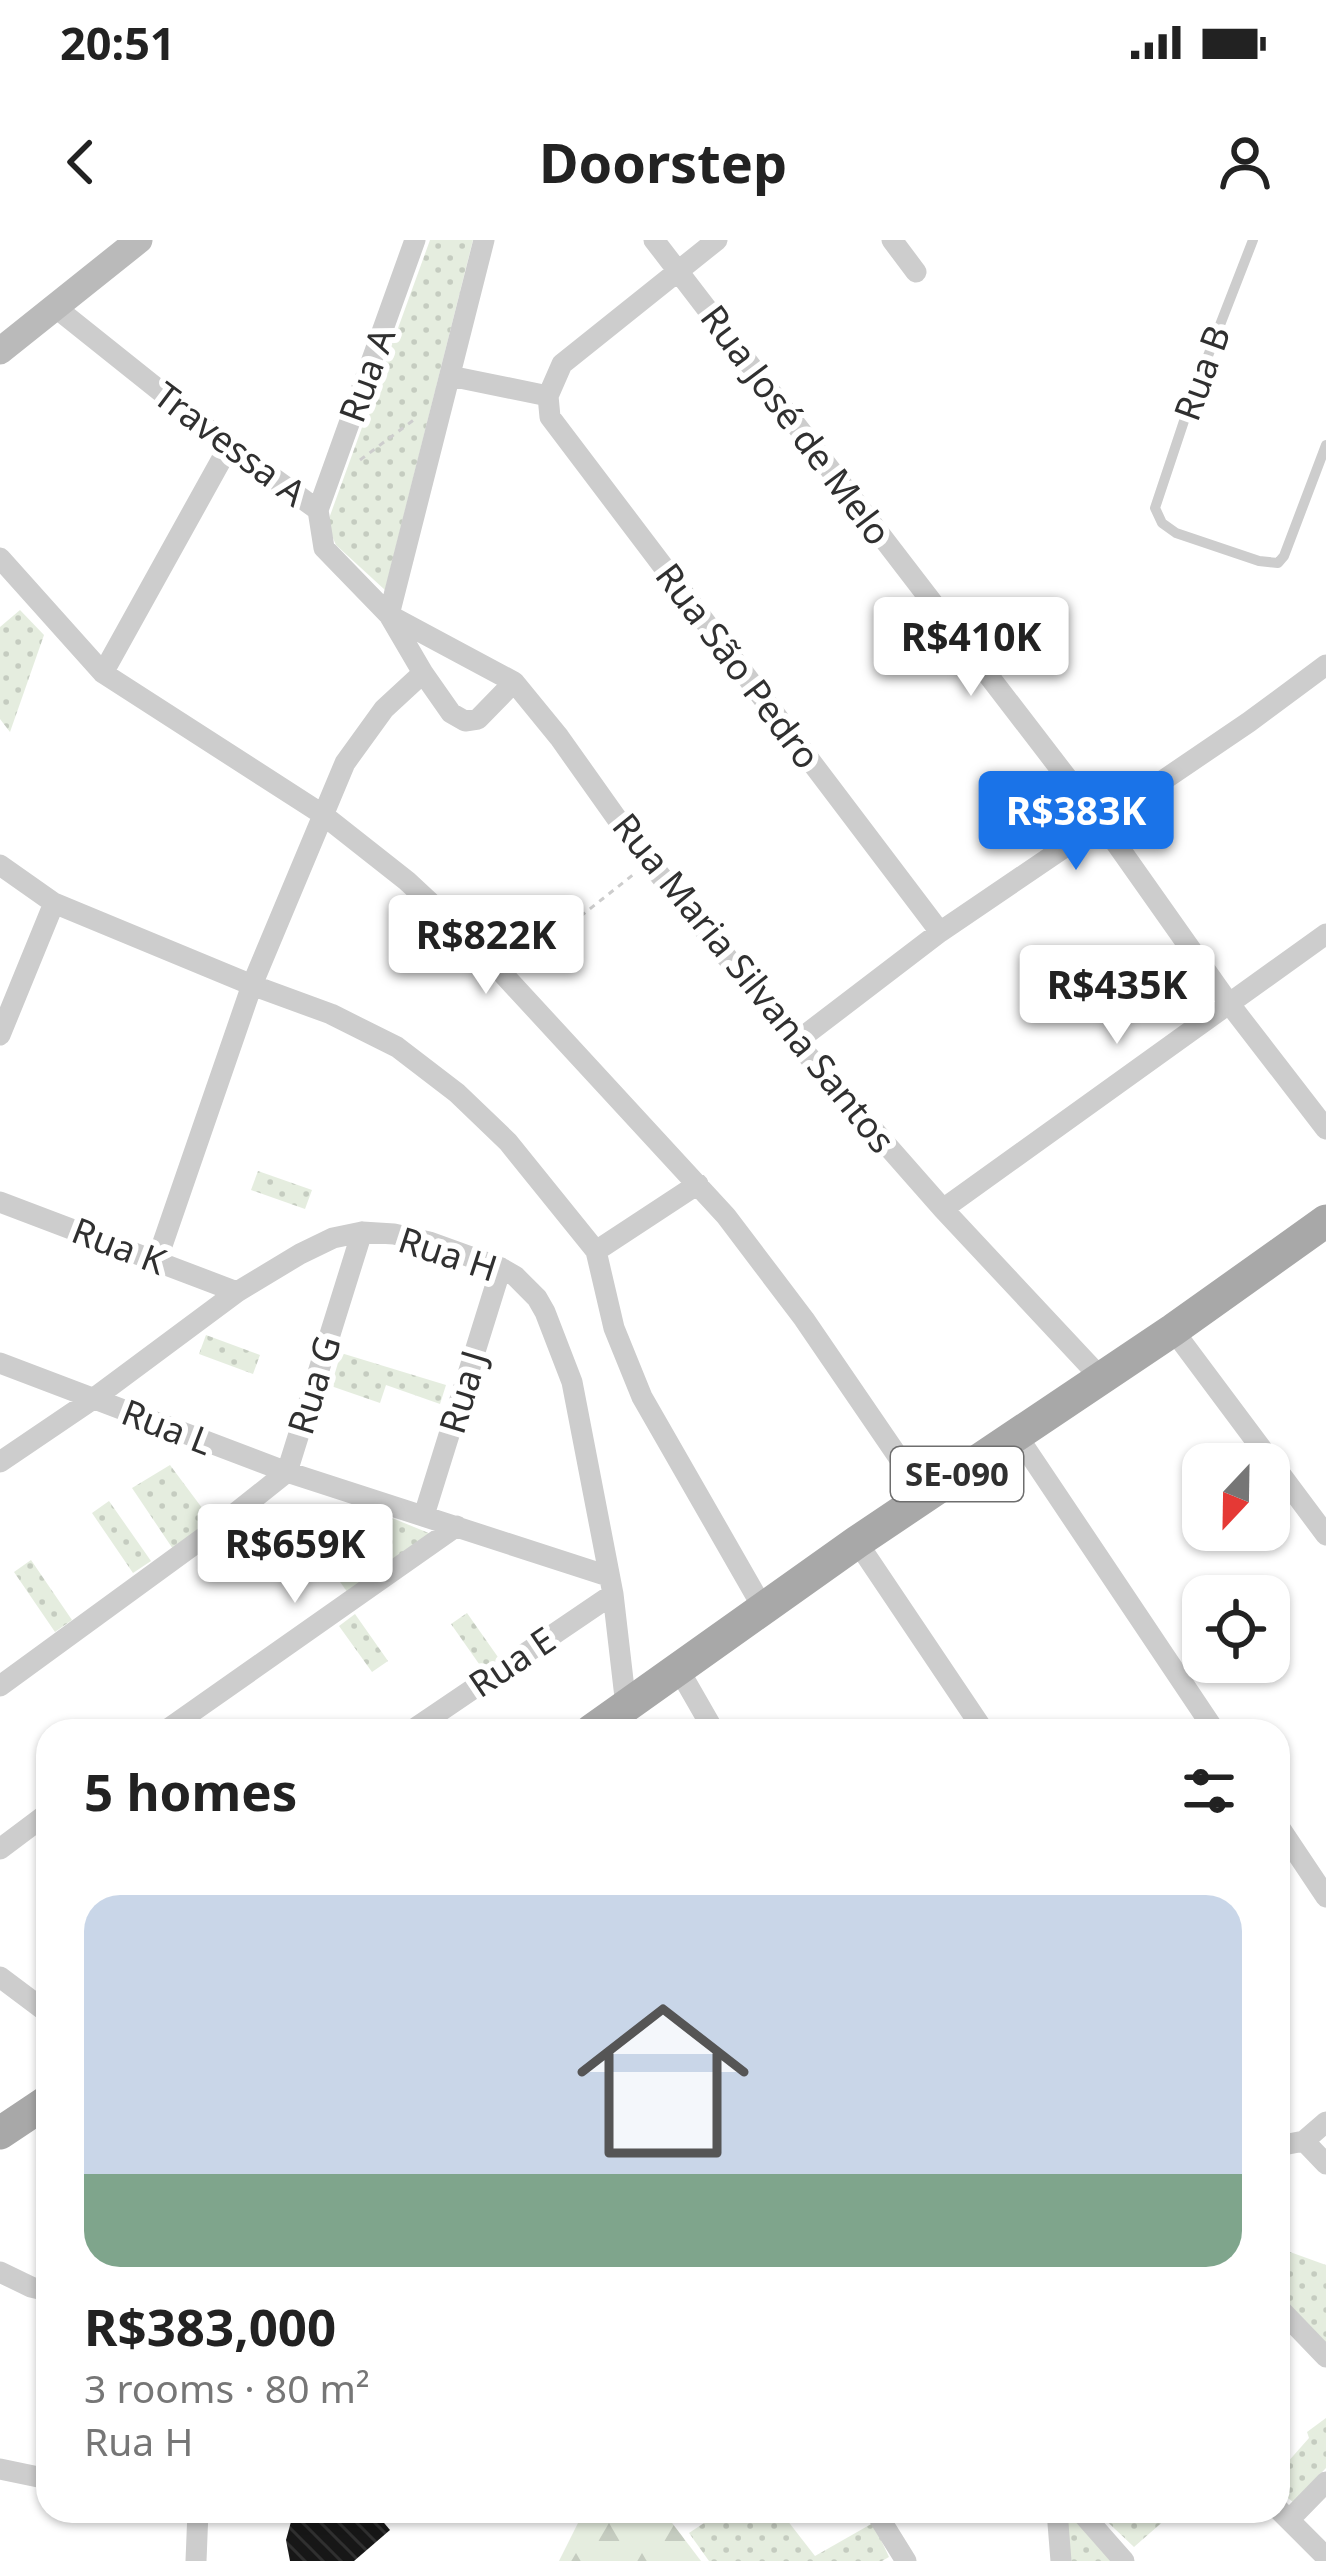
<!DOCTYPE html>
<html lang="en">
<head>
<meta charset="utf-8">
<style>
  :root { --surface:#fff; --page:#f6f6f6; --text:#222; --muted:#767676; --line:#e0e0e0; --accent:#1a73e8 }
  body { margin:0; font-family:"Noto Sans",sans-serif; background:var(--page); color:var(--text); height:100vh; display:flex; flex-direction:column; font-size:45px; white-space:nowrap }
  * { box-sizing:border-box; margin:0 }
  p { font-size:39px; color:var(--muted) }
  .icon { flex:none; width:66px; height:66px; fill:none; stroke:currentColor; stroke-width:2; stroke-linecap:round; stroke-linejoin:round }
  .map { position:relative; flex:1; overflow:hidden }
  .sheet { position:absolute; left:36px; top:1479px; width:1254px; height:804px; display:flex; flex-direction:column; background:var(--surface); border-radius:36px; box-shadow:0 3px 9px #0004 }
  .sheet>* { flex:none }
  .needle { width:78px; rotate:202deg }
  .tools { position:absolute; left:1182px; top:1203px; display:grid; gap:24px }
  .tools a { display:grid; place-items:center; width:108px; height:108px; border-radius:24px; background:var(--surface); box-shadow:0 3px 9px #0004; font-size:60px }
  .price { position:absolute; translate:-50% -102px; padding:0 27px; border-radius:12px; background:#fff; color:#222; font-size:39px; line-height:78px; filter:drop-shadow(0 3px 6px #0008) }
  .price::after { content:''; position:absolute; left:50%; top:72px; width:36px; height:27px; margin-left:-18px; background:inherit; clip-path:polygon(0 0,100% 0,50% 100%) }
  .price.current { background:var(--accent); color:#fff }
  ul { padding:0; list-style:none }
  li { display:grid; align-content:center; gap:24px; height:636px; padding:0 48px }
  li+li { border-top:3px solid var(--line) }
  li span { display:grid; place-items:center; height:372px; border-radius:36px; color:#555 }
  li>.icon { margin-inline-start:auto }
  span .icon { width:216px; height:216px; fill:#fffc; stroke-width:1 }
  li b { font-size:51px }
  h2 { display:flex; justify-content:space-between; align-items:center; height:144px; padding:0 48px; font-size:51px }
  .status { display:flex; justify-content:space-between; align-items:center; height:84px; padding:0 60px; background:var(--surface); direction:ltr }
  .status svg { height:33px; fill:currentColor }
  header { display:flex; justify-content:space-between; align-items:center; height:156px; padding:0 48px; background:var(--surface); font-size:54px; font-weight:700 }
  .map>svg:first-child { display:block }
</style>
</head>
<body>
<div class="status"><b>20:51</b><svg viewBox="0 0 49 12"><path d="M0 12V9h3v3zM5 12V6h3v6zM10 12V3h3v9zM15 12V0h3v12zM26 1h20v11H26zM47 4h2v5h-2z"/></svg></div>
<header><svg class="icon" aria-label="back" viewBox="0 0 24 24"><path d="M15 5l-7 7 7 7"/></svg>Doorstep<svg class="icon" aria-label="person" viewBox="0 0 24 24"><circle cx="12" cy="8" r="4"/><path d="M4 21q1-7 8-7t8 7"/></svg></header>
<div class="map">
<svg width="1326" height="2321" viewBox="0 0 1326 2321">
  <defs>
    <pattern id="grass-dots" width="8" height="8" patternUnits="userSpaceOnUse" patternTransform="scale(3)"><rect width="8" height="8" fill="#e5eddf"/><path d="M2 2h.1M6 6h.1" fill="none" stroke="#c5ccc0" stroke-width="1.8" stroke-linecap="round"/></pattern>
    <pattern id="forest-firs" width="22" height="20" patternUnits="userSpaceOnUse" patternTransform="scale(3)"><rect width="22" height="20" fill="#e5eddf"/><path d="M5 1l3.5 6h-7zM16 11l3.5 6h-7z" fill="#c5ccc0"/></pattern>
    <pattern id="building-back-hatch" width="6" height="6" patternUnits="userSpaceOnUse" patternTransform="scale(3)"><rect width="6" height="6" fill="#171717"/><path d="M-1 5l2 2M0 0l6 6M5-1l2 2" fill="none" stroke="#303030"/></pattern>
  </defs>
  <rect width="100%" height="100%" fill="#fff"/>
  <!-- grass -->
  <path fill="url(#grass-dots)" d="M430 0H473L385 350 336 305 327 284Z
    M20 370 44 395 10 492 0 479V387Z
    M258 931 312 950 305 969 251 950Z
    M206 1095 260 1115 253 1134 199 1114Z
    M341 1113 446 1145 440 1164 386 1145 380 1163 331 1146Z
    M170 1225 211 1280 173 1309 132 1248Z
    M109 1261 151 1321 133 1333 92 1273Z
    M370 1269 436 1296 348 1353 315 1307Z
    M31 1320 72 1380 55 1392 14 1332Z
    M467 1373 500 1420 484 1431 451 1384Z
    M355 1374 388 1421 372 1432 339 1386Z
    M1278 1998 1290 2012 1326 2025V2104L1278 2052Z
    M1326 2178V2228L1293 2262 1278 2250V2233L1309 2198 1307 2192Z
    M722 2271H780L815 2316 873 2283 889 2317 882 2321H709L689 2293Z
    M1066 2271H1069L1116 2321H1070Z
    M1096 2271H1175L1134 2307Z"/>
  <!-- forest -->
  <path fill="url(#forest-firs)" d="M584 2271H663L701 2321H559Z"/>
  <!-- building -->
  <path fill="url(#building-back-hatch)" d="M300 2271H374L390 2290 354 2321H290L286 2300 292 2278Z"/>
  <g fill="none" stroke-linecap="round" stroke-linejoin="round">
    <!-- path -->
    <path stroke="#cdcdcd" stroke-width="3" stroke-dasharray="6 6" stroke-linecap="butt" d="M360 220 415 179
      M524 721 634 634"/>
    <!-- lane -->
    <path stroke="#cdcdcd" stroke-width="10" d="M1253 0 1192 157 1155 268 1162 283 1176 293 1259 321 1278 323 1284 316 1326 205"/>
    <!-- street -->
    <path stroke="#cdcdcd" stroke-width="21" d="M484 0 389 375 514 442 559 497 637 607 796 802 943 969 1101 1138
      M654 0 1101 582 1228 762 1326 889
      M717 0 562 124 548 156 550 177 940 692
      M892 0 916 32
      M55 67 229 206 318 270 324 308 389 375 423 433 451 473 465 481 478 479 514 442
      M450 136 548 156
      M318 270 415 0
      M0 318 103 433 322 574 407 641 479 708 726 976 804 1079 925 1256
      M103 433 229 206
      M0 625 54 663 252 745 331 774 397 807 457 853 508 902 596 1011 614 1088 642 1157 763 1368
      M0 795 54 663
      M796 802 940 692 1249 482 1326 425
      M0 962 237 1052
      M943 969 1326 694
      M596 1011 698 944
      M157 1020 252 745 345 523 384 469 423 433
      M1173 1090 1326 1295
      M0 1123 287 1232 608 1336
      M1016 1194 1215 1491
      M0 1222 93 1159 237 1052 300 1014 333 998 362 992 394 994 429 1002 501 1028 515 1036 537 1058 545 1072 572 1142 613 1354 626 1466
      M424 1275 501 1028
      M857 1302 984 1491
      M679 1430 714 1491
      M0 1446 218 1287 287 1232 362 992
      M165 1491 457 1286
      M411 1491 613 1354
      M1278 1585 1326 1657
      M0 1609 48 1573
      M0 1737 48 1773
      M1304 1901 1326 1924
      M1278 1906 1304 1901 1326 1882
      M0 2032 31 2047 48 2051
      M1278 2067 1326 2117
      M0 2229 48 2239
      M1278 2269 1326 2317
      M875 2271 906 2321
      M1057 2271 1061 2321
      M1080 2271 1124 2321
      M1289 2280 1326 2242
      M196 2321 198 2271"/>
    <!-- secondary -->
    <path stroke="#bababa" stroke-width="27" d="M0 111 139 0"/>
    <!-- primary -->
    <path stroke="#a8a8a8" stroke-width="33" d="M591 1491 857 1302 1173 1090 1326 981
      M0 1893 48 1861"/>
  </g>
  <g text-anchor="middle" stroke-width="12" stroke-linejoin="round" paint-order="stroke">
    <!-- shield labels -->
    <rect fill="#fff" stroke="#6e6e6e" stroke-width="3" x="891" y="1207" width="132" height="54" rx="9"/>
    <g font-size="33" font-weight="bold" fill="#303030">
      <text x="957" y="1246">SE-090</text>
    </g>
    <!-- street labels -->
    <g font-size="36" fill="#303030" stroke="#fff">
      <text transform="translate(1202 133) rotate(-70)" y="13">Rua B</text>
      <text transform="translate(367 135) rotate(-70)" y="13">Rua A</text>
      <text transform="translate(796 185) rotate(53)" y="13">Rua José de Melo</text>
      <text transform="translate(230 204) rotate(37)" y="13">Travessa A</text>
      <text transform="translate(738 426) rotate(53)" y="13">Rua São Pedro</text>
      <text transform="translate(754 743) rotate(51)" y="13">Rua Maria Silvana Santos</text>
      <text transform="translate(119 1006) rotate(21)" y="13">Rua K</text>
      <text transform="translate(448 1014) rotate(18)" y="13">Rua H</text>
      <text transform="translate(314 1145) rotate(-73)" y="13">Rua G</text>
      <text transform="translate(463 1152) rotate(-73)" y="13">Rua J</text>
      <text transform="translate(167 1187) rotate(21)" y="13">Rua L</text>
      <text transform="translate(512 1422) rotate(-34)" y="13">Rua E</text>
    </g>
  </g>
</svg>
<div class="tools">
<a><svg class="needle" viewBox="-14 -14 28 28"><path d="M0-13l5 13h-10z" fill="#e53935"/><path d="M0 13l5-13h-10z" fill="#767676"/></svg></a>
<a><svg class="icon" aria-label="locate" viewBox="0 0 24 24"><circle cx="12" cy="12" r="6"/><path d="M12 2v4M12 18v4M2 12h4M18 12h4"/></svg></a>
</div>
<b class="price" style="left:971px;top:459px">R$410K</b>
<b class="price current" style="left:1076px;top:633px">R$383K</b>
<b class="price" style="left:486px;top:757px">R$822K</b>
<b class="price" style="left:1117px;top:807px">R$435K</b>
<b class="price" style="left:295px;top:1366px">R$659K</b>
<section class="sheet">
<h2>5 homes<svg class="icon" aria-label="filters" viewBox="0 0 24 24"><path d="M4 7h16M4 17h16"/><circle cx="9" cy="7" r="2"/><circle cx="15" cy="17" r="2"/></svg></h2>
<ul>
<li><span style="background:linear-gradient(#c9d6e8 75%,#7fa58c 0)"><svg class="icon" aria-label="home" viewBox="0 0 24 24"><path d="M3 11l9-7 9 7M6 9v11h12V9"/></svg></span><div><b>R$383,000</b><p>3 rooms · 80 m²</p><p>Rua H</p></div></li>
</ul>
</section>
</div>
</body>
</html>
